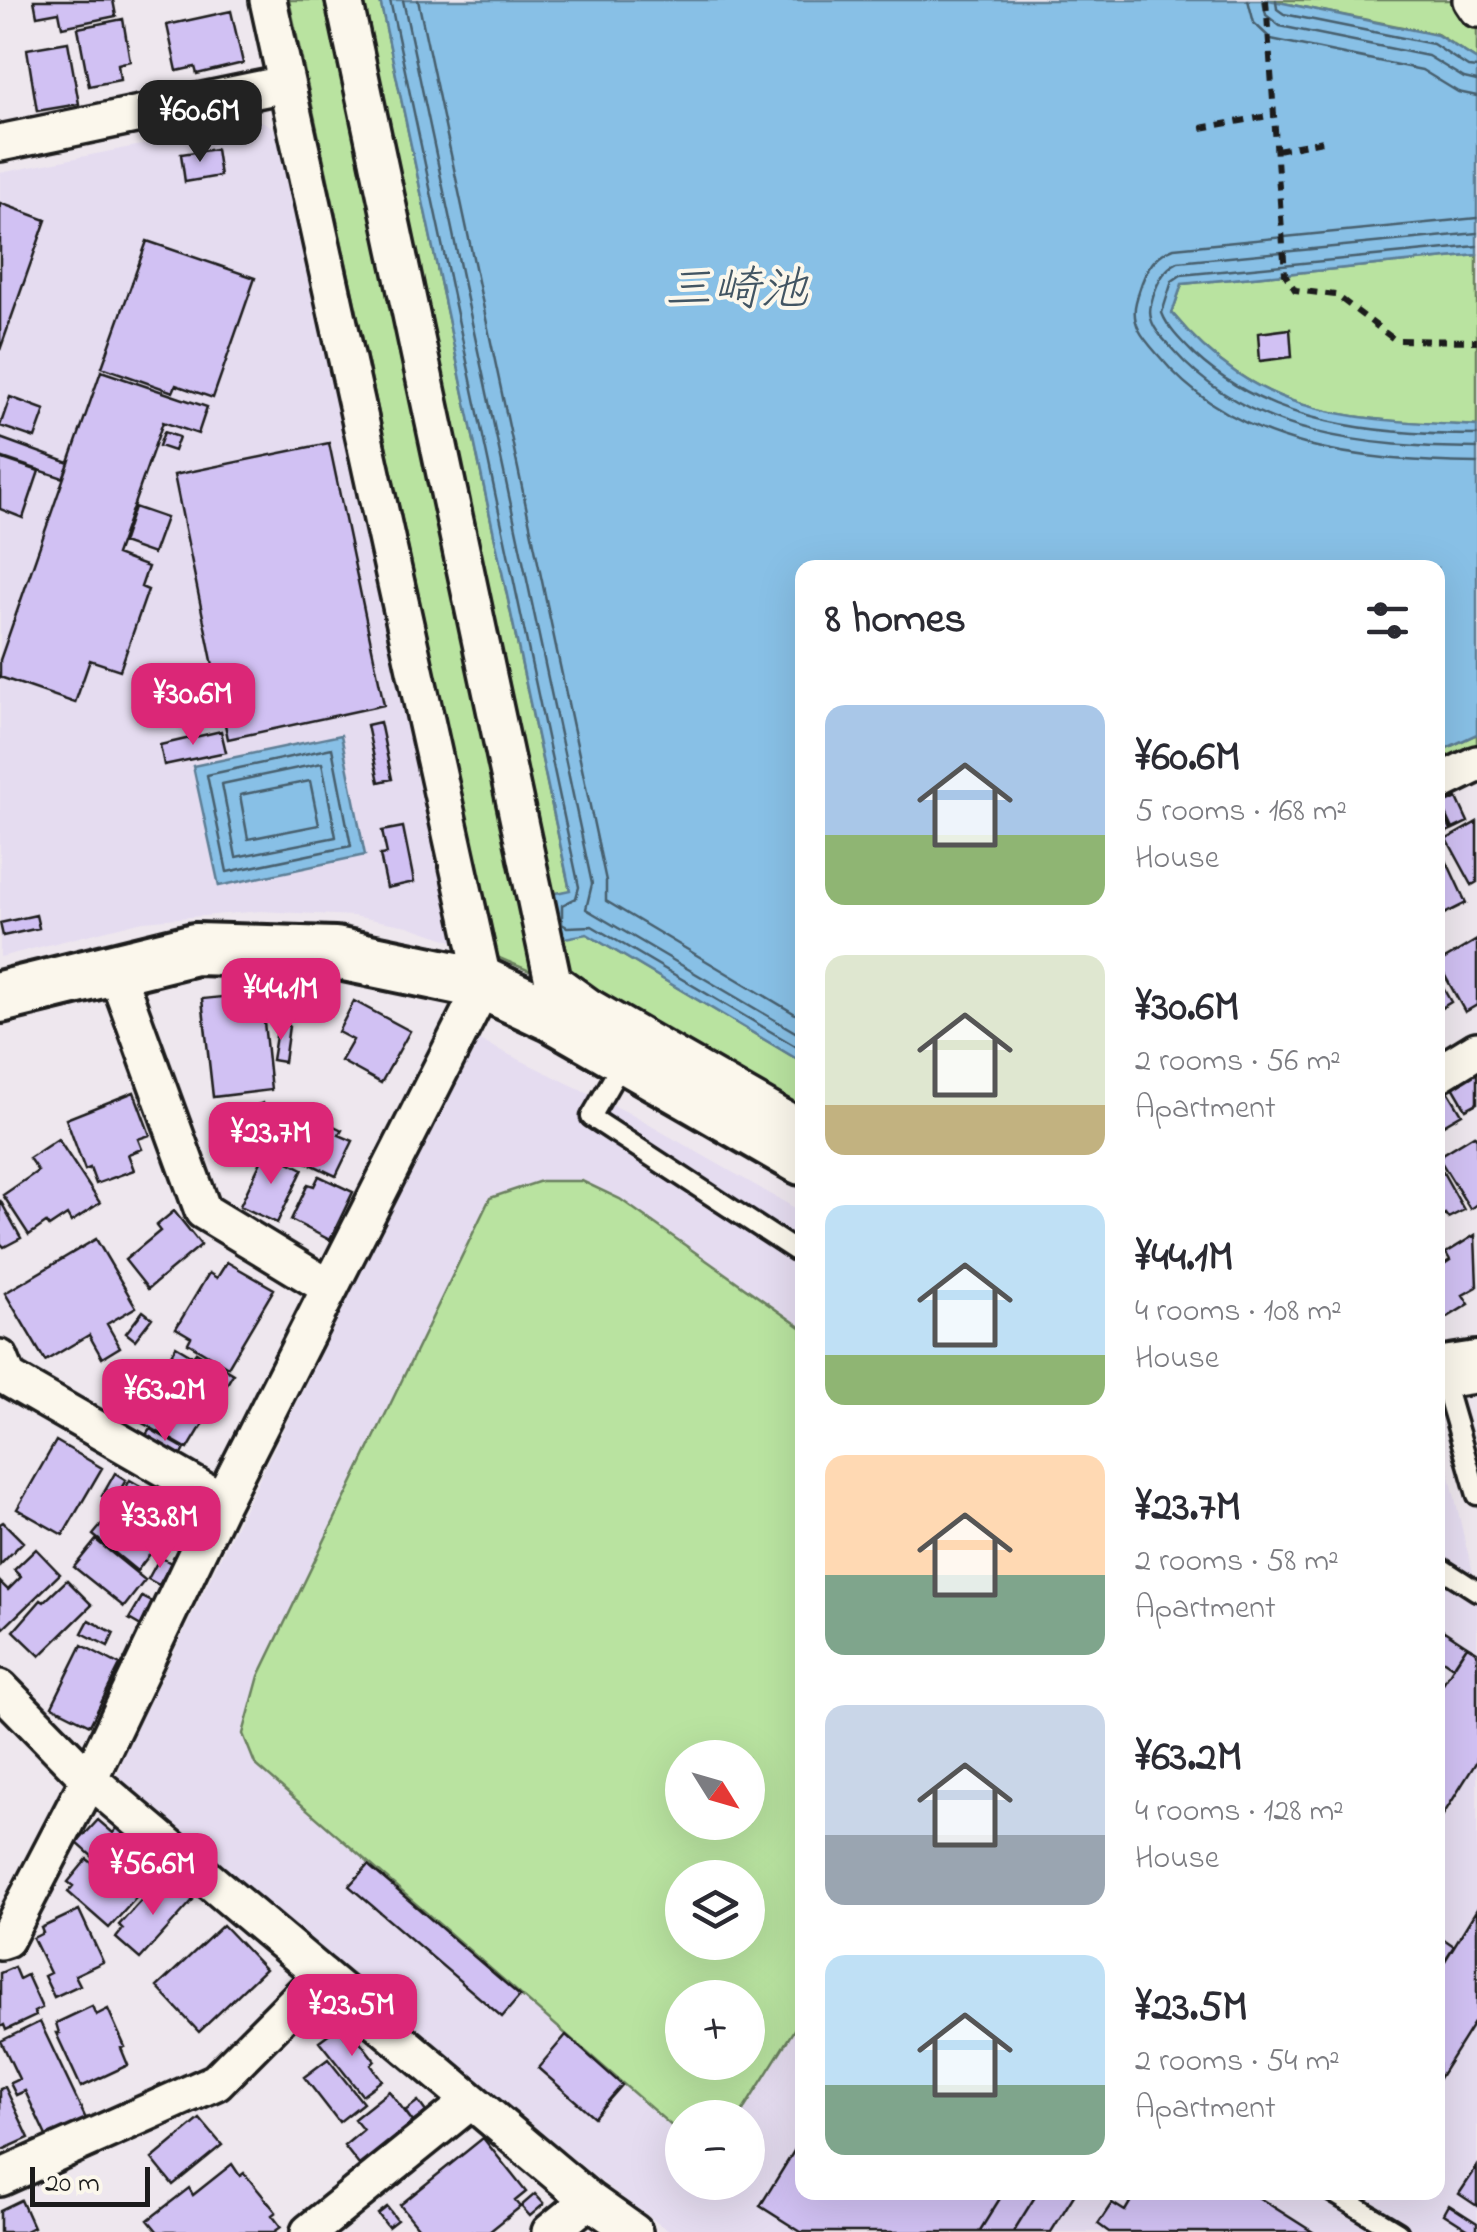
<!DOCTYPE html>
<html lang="en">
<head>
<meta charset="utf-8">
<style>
  :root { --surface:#fff; --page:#f7f7f7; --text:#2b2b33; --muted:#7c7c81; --accent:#db2777 }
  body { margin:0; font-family:"Indie Flower","Klee One",sans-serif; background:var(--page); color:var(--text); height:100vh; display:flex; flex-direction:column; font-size:38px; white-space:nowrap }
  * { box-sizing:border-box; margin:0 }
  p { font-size:32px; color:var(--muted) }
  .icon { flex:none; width:55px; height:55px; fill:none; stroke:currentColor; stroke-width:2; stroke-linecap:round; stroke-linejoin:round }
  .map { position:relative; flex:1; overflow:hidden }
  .details { position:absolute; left:795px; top:560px; width:650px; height:1640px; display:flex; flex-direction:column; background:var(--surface); border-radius:20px; box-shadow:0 10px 40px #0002 }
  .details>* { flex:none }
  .needle { width:65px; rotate:127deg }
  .buttons { position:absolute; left:665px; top:1740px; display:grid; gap:20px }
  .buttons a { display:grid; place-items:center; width:100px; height:100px; border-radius:50%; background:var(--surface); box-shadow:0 10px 40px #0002; font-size:50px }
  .scale { position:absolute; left:30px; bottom:25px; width:120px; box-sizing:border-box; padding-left:10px; border:5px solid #1c1c1c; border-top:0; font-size:28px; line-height:35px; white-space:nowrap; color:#1c1c1c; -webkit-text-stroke:8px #fbf7ec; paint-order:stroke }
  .price { position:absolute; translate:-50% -85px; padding:0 22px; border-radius:20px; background:var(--accent); color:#fff; font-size:32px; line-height:65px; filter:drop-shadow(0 2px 5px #0008) }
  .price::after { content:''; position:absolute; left:50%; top:60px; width:30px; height:22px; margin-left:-15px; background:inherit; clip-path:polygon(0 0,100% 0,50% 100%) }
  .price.selected { background:#222; color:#fff }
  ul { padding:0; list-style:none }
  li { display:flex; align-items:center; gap:30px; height:250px; padding:0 30px }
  li span { display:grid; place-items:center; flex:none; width:280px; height:200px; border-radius:20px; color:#555 }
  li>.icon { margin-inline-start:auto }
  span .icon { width:120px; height:120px; fill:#fffc; stroke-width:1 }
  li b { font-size:42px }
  h2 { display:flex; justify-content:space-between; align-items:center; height:120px; padding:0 30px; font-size:42px }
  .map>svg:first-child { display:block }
</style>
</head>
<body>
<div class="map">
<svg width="1477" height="2232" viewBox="0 0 1477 2232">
  <rect width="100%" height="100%" fill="#eee7ee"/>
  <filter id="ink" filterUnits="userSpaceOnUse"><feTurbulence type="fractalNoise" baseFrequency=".01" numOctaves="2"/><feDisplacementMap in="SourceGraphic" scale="20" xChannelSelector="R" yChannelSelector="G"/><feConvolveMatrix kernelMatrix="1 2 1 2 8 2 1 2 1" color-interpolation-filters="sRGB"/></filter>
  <g filter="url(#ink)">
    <!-- built -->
    <path fill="#e5dcf0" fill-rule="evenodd" d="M262 121 280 132 455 942 408 926 353 916 261 911 143 921 0 957V173Z
      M479 1040 625 1111 802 1212V2192H1438V1423L1465 1542 1474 1575H1477V2232H670L604 2184 116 1780 122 1758 470 1049ZM682 1758H748V1822H682ZM682 1878H748V1942H682ZM682 1998H748V2062H682ZM682 2118H748V2182H682Z"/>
    <!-- green -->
    <path fill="#b9e3a0" stroke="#6a805e" stroke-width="2.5" fill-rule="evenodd" d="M289 0H380L570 891 551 894 587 934 802 1062V1117L553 981 497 957Z
      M1268 0H1477V60L1437 34Z
      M1477 255V426C1349 419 1260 419 1172 313L1182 284Z
      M1477 734V750L1438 768V752Z
      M541 1181H582L620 1199 802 1328V2017L739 2117 682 2118V2135L255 1764 243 1734 259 1676 490 1198ZM682 1758H748V1822H682ZM682 1878H748V1942H682ZM682 1998H748V2062H682Z"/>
    <!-- water -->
    <path fill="#88c0e6" stroke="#5d7e95" stroke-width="2.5" d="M380 0H1269L1437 35 1477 60V255L1182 284 1172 313C1259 419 1350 419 1477 426V734L1438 752V568H802V1062L587 934 553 940 551 894 570 890Z
      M341 735 365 855 219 886 193 766Z"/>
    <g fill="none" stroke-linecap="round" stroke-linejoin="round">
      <!-- shore -->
      <path stroke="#475e6d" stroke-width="2.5" d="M390 0 579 887 576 898 562 905V924L567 927 592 926 802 1050
        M403 0 592 884 586 909 802 1036
        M418 0 606 881V901L802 1018
        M1248 0 1254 23 1271 39 1422 70 1458 92 1477 96
        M1263 0 1266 15 1280 26 1428 56 1464 78 1477 81
        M1276 0 1277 9 1284 14 1433 44 1468 67 1477 68
        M1477 218 1174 248C1150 256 1142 278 1136 302 1130 325 1145 340 1159 356 1236 450 1364 461 1477 463
        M1477 233 1178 262C1161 270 1155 288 1151 305 1146 324 1163 338 1174 351 1250 437 1370 447 1477 448
        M1477 246 1181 275 1172 281 1162 313C1168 329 1183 343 1195 355 1271 425 1378 435 1477 435
        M332 748 351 846 227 872 207 775Z
        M322 763 336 837 236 857 222 784Z
        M310 781 319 825 248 839 240 795Z"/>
    </g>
    <!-- building -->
    <path fill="#d1c1f3" stroke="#1c1c1c" stroke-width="2.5" d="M34 0H113L116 16 62 27 59 12 37 16Z
      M231 11 243 63 197 74 195 67 177 71 167 25Z
      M123 19 130 61 118 64 120 80 89 86 78 28Z
      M68 42 79 104 37 111 27 49Z
      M216 149 220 176 185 182 181 154Z
      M0 203 46 220 0 350Z
      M147 241 255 278 213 398 176 385 173 392 102 367Z
      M1290 329 1292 357 1260 361 1258 333Z
      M101 371 207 407 198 434 163 422 116 555 148 567 141 587 148 590 120 670 90 660 75 703 0 677V660Z
      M10 397 45 410 35 438 0 426Z
      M164 432 179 437 174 451 159 446Z
      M0 438 69 463 63 478 0 457Z
      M329 443 384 705 228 739 174 475Z
      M0 458 39 471 23 518 0 509Z
      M134 507 166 518 153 554 122 543Z
      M380 722 392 779 379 782 367 725Z
      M221 731 226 752 164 765 160 745Z
      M1457 798 1468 822 1453 829 1442 805Z
      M1440 805 1451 830 1438 836V806Z
      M1477 822V882L1472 885 1447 839Z
      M403 827 414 882 387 888 380 855 387 854 382 831Z
      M1440 847 1466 903 1438 917V848Z
      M36 915 39 928 3 936 0 923Z
      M1477 940V1005L1465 1012 1438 963Z
      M1438 979 1451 1002 1438 1010Z
      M261 993 271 1090 213 1097 202 999Z
      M354 1001 410 1031 381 1083 341 1061 353 1040 338 1032Z
      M278 1024 289 1026 284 1062 272 1060Z
      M1477 1071V1103L1466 1109 1452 1085Z
      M1447 1089 1462 1114 1438 1128V1095Z
      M134 1092 150 1135 138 1139 142 1149 128 1154 134 1170 96 1184 90 1168 85 1170 66 1119Z
      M263 1103 275 1138 267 1141 269 1145 232 1158 219 1118Z
      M303 1111 342 1130 339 1135 353 1141 336 1176 283 1151Z
      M1474 1135 1477 1139V1204L1470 1209 1438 1157Z
      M58 1139 100 1203 71 1222 67 1215 49 1227 46 1223 29 1235 3 1195 38 1171 29 1158Z
      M266 1151 303 1169 277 1223 240 1206Z
      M1440 1167 1464 1210 1448 1218 1445 1214 1438 1218Z
      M319 1176 353 1192 330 1240 291 1220 308 1184 314 1186Z
      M0 1200 21 1238 4 1247 0 1243Z
      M174 1211 201 1245 148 1289 125 1260 160 1231 156 1226Z
      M1475 1235 1477 1287 1463 1295 1469 1304 1438 1323V1268L1450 1260 1446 1253Z
      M96 1239 136 1307 107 1324 120 1347 102 1358 89 1335 45 1361 5 1293Z
      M227 1262 274 1289 228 1367 188 1343 191 1337 176 1328 209 1273 217 1278Z
      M143 1311 152 1318 135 1340 126 1333Z
      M176 1346 193 1356 196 1352 233 1374 188 1449 139 1421 148 1405 143 1401Z
      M150 1429 185 1449 180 1459 144 1438Z
      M56 1441 102 1468 63 1535 17 1509Z
      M115 1473 126 1480 113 1502 102 1496Z
      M130 1480 175 1506 171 1514 187 1523 176 1542 115 1508Z
      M114 1510 157 1545 137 1571 93 1535Z
      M3 1522 23 1542 0 1565V1524Z
      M96 1540 145 1580 124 1607 74 1567Z
      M36 1549 60 1574 4 1628 0 1623V1582L8 1590 21 1577 14 1570Z
      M160 1557 171 1563 159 1585 148 1579Z
      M67 1580 92 1605 40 1656 14 1631 41 1600 44 1602Z
      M142 1597 154 1603 141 1626 129 1619Z
      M89 1620 114 1633 108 1646 82 1633Z
      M1438 1627 1467 1646 1453 1667 1438 1657Z
      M82 1645 120 1665 90 1725 52 1706Z
      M1467 1646 1477 1652V1761L1438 1823V1691Z
      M98 1820 113 1833 117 1828 147 1855 122 1883 77 1843Z
      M148 1857 168 1875 150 1894 131 1877Z
      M87 1859 136 1898 109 1928 68 1892 73 1886 68 1882Z
      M368 1865 520 1996 502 2017 349 1886Z
      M168 1879 193 1900 140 1959 116 1938 123 1929 119 1925 146 1895 150 1899Z
      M1477 1909V2018L1438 2080V1972Z
      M79 1910 103 1962 75 1975 80 1985 54 1997 44 1976 50 1973 33 1938 43 1933 41 1928Z
      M223 1925 265 1969 199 2032 157 1987Z
      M1438 1935 1454 1946 1441 1966 1438 1963Z
      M14 1967 19 1979 27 1975 42 2008 34 2012 36 2016 6 2030 4 2025 0 2027V1973Z
      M92 2006 96 2015 108 2009 125 2047 121 2048 128 2065 81 2087 56 2033H59L56 2023Z
      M40 2022 86 2119 47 2138 25 2091 16 2095 10 2083 19 2079 1 2041Z
      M338 2027 345 2037 352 2031 375 2061 371 2065 382 2080 362 2095 319 2041Z
      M566 2035 622 2085 594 2117 538 2068Z
      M328 2059 363 2103 339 2122 304 2077Z
      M5 2087 29 2138 0 2151V2089Z
      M389 2091 413 2122 359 2165 344 2146 363 2130 354 2119Z
      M418 2101 426 2112 413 2122 405 2111Z
      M200 2119 222 2145 173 2185 152 2159Z
      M483 2138 526 2192 515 2201 520 2207 489 2232H422L400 2205Z
      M802 2138V2192H1004L979 2232H801L760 2206Z
      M232 2164 240 2176 244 2173 276 2212 272 2215 281 2227 274 2232H158L148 2220 189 2188 193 2195Z
      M1477 2167V2206L1459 2194Z
      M1004 2192H1038L1013 2232H979Z
      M1038 2192H1076L1051 2232H1013Z
      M1136 2192H1250L1313 2232H1109L1098 2224 1112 2203 1125 2211Z
      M535 2194 544 2204 530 2216 521 2206Z
      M21 2200 33 2227 23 2232H0V2210Z
      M1449 2205 1477 2223V2232H1472L1444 2214Z
      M387 2207 397 2220 388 2227 378 2214Z"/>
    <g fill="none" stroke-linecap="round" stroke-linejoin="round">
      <defs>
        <path id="lane" d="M625 1058 591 1117 802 1255
          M1443 1378 1477 1495
          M1438 1566 1477 1591
          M1332 2192 1398 2232"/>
        <path id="street" d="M344 0 553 981 589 1007 802 1129
          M1471 0 1477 9
          M0 143 285 84
          M1438 783 1477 764
          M115 969 203 1211 330 1288
          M1438 1074 1477 1050
          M0 1358 8 1378 222 1501
          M0 1688 89 1779 589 2200 634 2232
          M0 1941 6 1939 89 1779 222 1501 484 984 268 0
          M0 2178 216 2082 322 1975
          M309 2232 471 2101
          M550 2232 589 2200"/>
        <path id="secondary" d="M0 997 195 949 335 953 484 984 555 1017 802 1159
          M1438 1373 1477 1367"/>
      </defs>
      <!-- lane casing -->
      <use href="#lane" stroke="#1c1c1c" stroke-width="25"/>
      <!-- street casing -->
      <use href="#street" stroke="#1c1c1c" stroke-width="42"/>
      <!-- secondary casing -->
      <use href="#secondary" stroke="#1c1c1c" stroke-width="58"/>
      <!-- path -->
      <path stroke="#1c1c1c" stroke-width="6" stroke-dasharray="10 8" stroke-linecap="butt" d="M1266 0 1285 274 1295 290 1336 295 1395 340 1477 341
        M1201 128 1274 115
        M1277 150 1328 140"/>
      <!-- lane -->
      <use href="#lane" stroke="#fbf7ec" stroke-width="18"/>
      <!-- street -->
      <use href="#street" stroke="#fbf7ec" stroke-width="35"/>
      <!-- secondary -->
      <use href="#secondary" stroke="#fbf7ec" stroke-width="50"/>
    </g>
  </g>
  <g text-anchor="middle" stroke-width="8" stroke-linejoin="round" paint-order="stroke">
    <!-- water labels -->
    <g font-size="48" font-style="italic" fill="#425563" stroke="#fbf7ec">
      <text x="736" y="304">三崎池</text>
    </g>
  </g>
</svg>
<div class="buttons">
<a><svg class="needle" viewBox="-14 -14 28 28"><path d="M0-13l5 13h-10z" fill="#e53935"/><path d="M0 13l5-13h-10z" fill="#7c7c81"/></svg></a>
<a><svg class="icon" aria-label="layers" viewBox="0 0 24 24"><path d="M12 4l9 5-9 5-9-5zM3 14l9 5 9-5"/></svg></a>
<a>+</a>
<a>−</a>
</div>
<div class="scale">20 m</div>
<b class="price selected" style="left:200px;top:165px">¥60.6M</b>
<b class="price" style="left:193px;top:748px">¥30.6M</b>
<b class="price" style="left:281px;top:1043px">¥44.1M</b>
<b class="price" style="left:271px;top:1187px">¥23.7M</b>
<b class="price" style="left:165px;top:1444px">¥63.2M</b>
<b class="price" style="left:160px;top:1571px">¥33.8M</b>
<b class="price" style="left:153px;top:1918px">¥56.6M</b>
<b class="price" style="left:352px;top:2059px">¥23.5M</b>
<section class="details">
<h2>8 homes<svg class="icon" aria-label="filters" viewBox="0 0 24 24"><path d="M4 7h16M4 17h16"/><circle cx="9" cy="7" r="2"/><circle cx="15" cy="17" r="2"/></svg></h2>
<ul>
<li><span style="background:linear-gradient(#a9c7e8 65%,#8fb573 0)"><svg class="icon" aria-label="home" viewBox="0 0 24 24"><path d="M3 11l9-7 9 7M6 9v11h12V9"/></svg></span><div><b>¥60.6M</b><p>5 rooms · 168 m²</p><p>House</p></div></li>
<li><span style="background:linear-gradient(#dfe7d0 75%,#c2b280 0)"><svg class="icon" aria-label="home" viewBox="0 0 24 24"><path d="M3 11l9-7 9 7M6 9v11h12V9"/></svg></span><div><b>¥30.6M</b><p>2 rooms · 56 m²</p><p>Apartment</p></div></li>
<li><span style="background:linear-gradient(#bfe0f5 75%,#8fb573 0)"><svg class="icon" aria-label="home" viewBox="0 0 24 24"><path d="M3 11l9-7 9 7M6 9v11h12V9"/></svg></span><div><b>¥44.1M</b><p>4 rooms · 108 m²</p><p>House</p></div></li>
<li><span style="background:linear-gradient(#ffd9b3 60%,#7fa58c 0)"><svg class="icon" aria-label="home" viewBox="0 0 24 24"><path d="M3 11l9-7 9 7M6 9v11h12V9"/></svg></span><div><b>¥23.7M</b><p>2 rooms · 58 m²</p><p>Apartment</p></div></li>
<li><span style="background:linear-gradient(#c9d6e8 65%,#9aa5b1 0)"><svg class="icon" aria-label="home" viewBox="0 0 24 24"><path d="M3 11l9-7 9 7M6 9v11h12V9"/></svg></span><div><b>¥63.2M</b><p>4 rooms · 128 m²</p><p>House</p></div></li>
<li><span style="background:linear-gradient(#bfe0f5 65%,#7fa58c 0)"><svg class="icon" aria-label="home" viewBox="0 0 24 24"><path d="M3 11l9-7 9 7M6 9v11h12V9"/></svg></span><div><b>¥23.5M</b><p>2 rooms · 54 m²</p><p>Apartment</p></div></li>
</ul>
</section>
</div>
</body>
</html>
